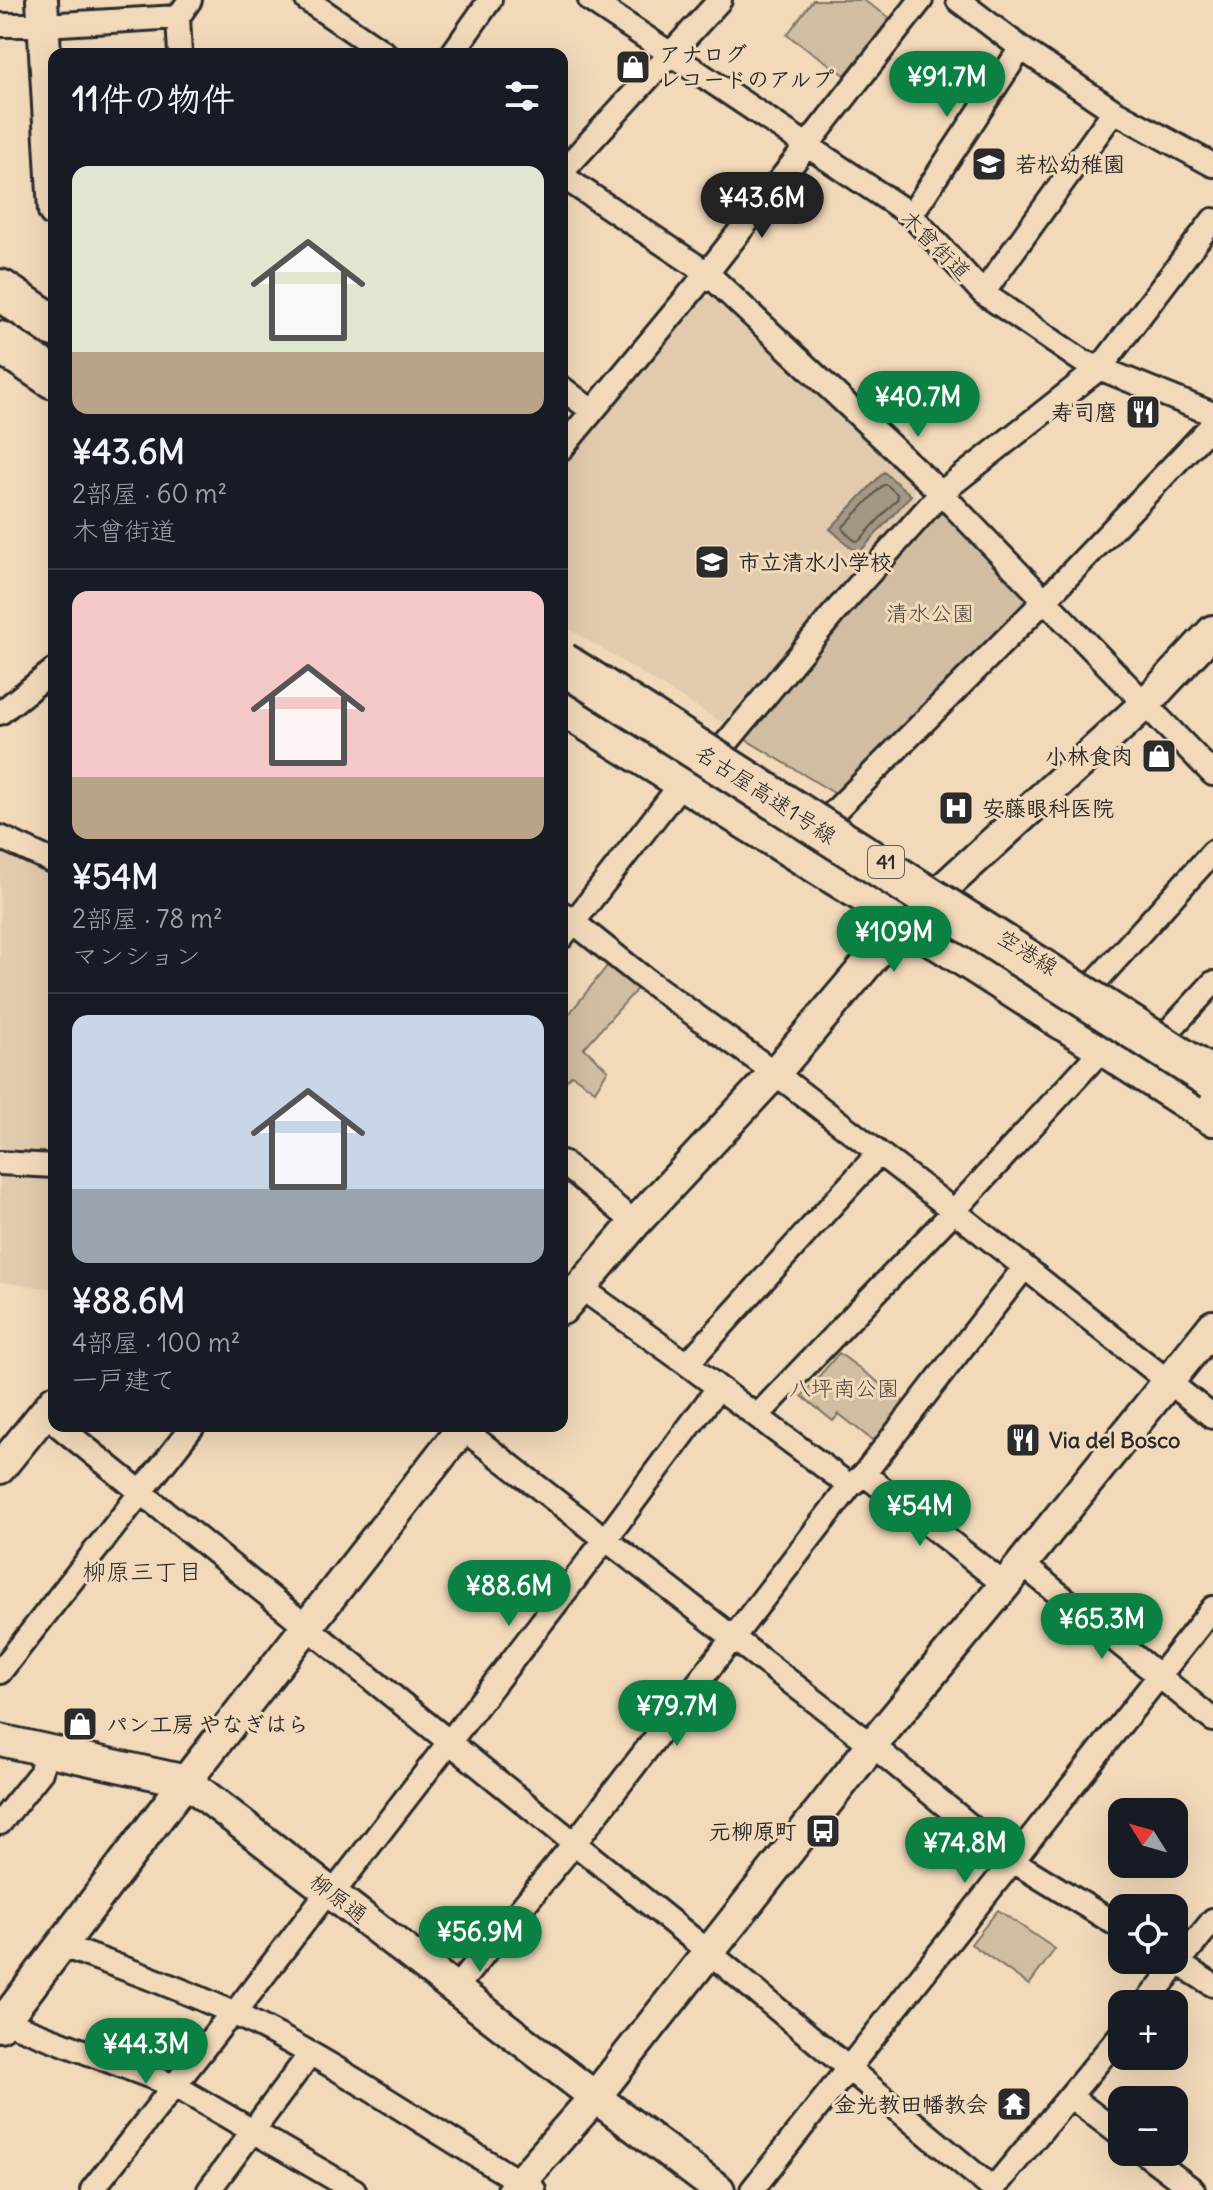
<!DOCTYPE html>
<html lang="ja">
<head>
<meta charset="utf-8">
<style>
  :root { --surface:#171b24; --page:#20242c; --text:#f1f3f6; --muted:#9ea1a6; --line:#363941; --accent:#0b8043 }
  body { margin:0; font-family:Delius,"Klee One",sans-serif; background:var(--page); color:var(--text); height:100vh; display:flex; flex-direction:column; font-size:30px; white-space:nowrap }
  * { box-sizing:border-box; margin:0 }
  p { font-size:26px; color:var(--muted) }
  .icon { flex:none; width:44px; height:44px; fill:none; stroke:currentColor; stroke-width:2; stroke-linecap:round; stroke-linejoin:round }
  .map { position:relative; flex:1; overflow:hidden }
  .details { position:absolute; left:48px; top:48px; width:520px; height:1384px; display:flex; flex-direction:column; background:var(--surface); border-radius:16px; box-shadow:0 8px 32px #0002 }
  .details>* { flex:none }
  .needle { width:52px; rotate:307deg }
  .buttons { position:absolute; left:1108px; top:1798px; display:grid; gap:16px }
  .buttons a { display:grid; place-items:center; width:80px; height:80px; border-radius:16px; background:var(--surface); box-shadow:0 8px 32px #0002; font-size:40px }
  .price { position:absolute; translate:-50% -68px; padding:0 18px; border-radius:28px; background:var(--accent); color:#fff; font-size:26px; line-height:52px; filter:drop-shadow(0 2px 4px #0008) }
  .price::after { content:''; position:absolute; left:50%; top:48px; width:24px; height:18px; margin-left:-12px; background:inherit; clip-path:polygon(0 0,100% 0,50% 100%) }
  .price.current { background:#222; color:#fff }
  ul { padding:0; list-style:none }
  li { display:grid; align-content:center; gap:16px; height:424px; padding:0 24px }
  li+li { border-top:2px solid var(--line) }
  li span { display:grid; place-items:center; height:248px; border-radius:16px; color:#555 }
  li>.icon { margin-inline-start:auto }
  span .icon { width:144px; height:144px; fill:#fffc; stroke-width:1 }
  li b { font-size:34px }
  h2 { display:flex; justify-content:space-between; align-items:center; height:96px; padding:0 24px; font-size:34px }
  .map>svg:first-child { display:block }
</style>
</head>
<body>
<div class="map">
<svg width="1213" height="2190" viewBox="0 0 1213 2190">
  <rect width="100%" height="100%" fill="#f2d9ba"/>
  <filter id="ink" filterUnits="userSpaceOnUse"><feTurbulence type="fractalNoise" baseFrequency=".0125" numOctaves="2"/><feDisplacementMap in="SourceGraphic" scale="16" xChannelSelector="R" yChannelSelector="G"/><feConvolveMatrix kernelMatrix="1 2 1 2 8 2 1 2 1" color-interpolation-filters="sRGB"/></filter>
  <g filter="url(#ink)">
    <!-- built -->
    <path fill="#e2caae" d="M710 297 913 484 916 501 722 723 562 624V461L690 300Z
      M0 851 54 875V1154L0 1151Z
      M0 1173 54 1175V1289L0 1282Z"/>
    <!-- green -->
    <path fill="#d1bda2" stroke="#7e7466" stroke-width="2" d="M813 0H863L890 18 845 75 787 35Z
      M934 514H950L1028 593 1027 605 839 796 740 736Z
      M608 965 638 988 584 1048 608 1070 595 1091 572 1075 562 1085V1023Z
      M839 1353 906 1403 876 1443 839 1414 833 1421 802 1396Z
      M998 1910 1055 1949 1029 1985 971 1944Z"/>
    <!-- water -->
    <path fill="#a59783" stroke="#746c60" stroke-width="2" d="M884 472 911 495 858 554 830 529Z"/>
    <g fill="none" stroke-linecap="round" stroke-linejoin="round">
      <!-- shore -->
      <path stroke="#5c564e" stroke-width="2" d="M883 485H887L897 494 898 498 860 540 855 541 844 531 843 527Z"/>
      <defs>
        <path id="street" d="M307 0 386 54
          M590 0 911 215 983 293 1082 361 1213 414
          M958 0 1021 48 1114 111 1213 165
          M0 25H44L178 17
          M180 54 178 17 190 0
          M452 54 490 0
          M562 172 720 0
          M562 176 707 273 941 493 1213 774
          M911 215 1021 48
          M983 293 1114 111
          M562 388 592 411
          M562 448 707 273 921 0
          M0 713 54 670
          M718 753 834 613 941 493 1101 367 1213 220
          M823 823 1046 599 1213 424
          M0 837 54 862
          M562 913 641 976 775 1073 954 1211 1213 1417
          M562 937 685 779
          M1088 990 1213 852
          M1163 1037 1213 983
          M562 1162 635 1223
          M0 1163 54 1166
          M580 1287 687 1364 850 1486
          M687 1364 878 1154
          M757 1416 954 1211 1106 1045
          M59 1426 710 1953 993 2189
          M459 1426 872 1745 1013 1861 1122 1928
          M864 1474 1005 1585
          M1022 1564 1213 1720
          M0 1672 193 1426
          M0 1823 41 1772 45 1749
          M333 1893 605 1540 718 1388
          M63 1946C120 1967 178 1987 233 2013 339 2063 433 2132 534 2190
          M1173 1960 1213 1985
          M455 1989 573 1845 850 1486 864 1474 1024 1268
          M1145 2004 1213 1920
          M4 2021 175 2086 354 2190
          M1071 2097 1122 2136
          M1143 2152 1193 2190
          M92 2190 222 2025 234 2014 329 1890
          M209 2190 310 2054
          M752 2190 1213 1608
          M992 2190 1122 2033"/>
        <path id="secondary" d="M42 0 54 211
          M562 1309 635 1223 775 1073 906 918 937 894 1145 704 1213 631
          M0 1468 54 1401
          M0 1740 186 1781 595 2097 719 2190
          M0 2026 186 1781 464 1426
          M513 2190 595 2097 872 1745 1005 1585 1213 1326"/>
        <path id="highway" d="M0 290 54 326
          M0 342 54 378
          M562 704 906 918 1213 1115"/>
      </defs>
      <!-- street casing -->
      <use href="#street" stroke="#2b2b2b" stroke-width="28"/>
      <!-- secondary casing -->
      <use href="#secondary" stroke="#2b2b2b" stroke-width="36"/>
      <!-- highway casing -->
      <use href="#highway" stroke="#2b2b2b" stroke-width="46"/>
      <!-- street -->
      <use href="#street" stroke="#f2d9ba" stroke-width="22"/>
      <!-- secondary -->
      <use href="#secondary" stroke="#f2d9ba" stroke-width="30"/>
      <!-- highway -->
      <use href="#highway" stroke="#f2d9ba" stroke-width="40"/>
      <defs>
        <path id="highway-bridge" d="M562 663 1213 1079"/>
      </defs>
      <!-- highway-bridge casing -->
      <use href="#highway-bridge" stroke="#2b2b2b" stroke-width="46" stroke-linecap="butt"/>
      <!-- highway-bridge -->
      <use href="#highway-bridge" stroke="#f2d9ba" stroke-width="40"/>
    </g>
  </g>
  <!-- icons -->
  <defs>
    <symbol id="shop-square" viewBox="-11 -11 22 22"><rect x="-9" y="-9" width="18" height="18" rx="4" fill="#2b2b2b" stroke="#f2d9ba"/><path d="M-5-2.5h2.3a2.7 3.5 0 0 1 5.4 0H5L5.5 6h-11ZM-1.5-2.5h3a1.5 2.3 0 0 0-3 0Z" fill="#fff"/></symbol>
    <symbol id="school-square" viewBox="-11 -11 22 22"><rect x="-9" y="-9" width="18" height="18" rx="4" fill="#2b2b2b" stroke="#f2d9ba"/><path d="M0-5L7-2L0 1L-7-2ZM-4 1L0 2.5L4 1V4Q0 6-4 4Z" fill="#fff"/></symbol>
    <symbol id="restaurant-square" viewBox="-11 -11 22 22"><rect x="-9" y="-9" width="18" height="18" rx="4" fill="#2b2b2b" stroke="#f2d9ba"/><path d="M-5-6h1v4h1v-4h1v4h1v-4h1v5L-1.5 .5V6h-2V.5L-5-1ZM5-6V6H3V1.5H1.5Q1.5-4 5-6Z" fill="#fff"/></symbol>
    <symbol id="hospital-square" viewBox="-11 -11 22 22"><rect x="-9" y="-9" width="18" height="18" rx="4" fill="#2b2b2b" stroke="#f2d9ba"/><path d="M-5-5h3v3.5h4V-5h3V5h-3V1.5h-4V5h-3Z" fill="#fff"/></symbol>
    <symbol id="bus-square" viewBox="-11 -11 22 22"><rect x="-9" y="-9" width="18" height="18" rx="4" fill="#2b2b2b" stroke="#f2d9ba"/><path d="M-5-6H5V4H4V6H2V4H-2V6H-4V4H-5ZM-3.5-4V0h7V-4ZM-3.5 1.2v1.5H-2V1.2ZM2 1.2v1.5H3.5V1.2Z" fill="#fff"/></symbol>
    <symbol id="temple-square" viewBox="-11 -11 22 22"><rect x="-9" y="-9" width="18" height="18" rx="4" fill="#2b2b2b" stroke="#f2d9ba"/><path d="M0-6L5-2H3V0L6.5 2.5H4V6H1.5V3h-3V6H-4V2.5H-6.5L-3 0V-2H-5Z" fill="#fff"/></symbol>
  </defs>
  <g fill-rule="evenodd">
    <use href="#shop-square" x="613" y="47" width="40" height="40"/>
    <use href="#school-square" x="969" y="144" width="40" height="40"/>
    <use href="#restaurant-square" x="1123" y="392" width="40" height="40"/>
    <use href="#school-square" x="692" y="542" width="40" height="40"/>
    <use href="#shop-square" x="1139" y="736" width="40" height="40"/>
    <use href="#hospital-square" x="936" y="788" width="40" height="40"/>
    <use href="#restaurant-square" x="1003" y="1420" width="40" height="40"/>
    <use href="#shop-square" x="60" y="1704" width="40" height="40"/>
    <use href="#bus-square" x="803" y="1811" width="40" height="40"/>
    <use href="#temple-square" x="994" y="2084" width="40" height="40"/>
  </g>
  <g text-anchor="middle" stroke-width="6" stroke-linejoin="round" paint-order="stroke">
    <!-- shield labels -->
    <rect fill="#f2d9ba" stroke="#675f56" stroke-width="2" x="868" y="846" width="36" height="32" rx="6"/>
    <g font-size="20" font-weight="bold" fill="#2b2b2b">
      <text x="886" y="869">41</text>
    </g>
    <!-- poi labels -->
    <g font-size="22" font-weight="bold" fill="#2b2b2b" stroke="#f2d9ba" text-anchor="start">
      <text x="659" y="62">アナログ<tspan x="659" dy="25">レコードのアルプ</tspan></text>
      <text x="1015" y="172">若松幼稚園</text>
      <text x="1117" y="420" text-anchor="end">寿司麿</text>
      <text x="738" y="570">市立清水小学校</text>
      <text x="1133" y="764" text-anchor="end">小林食肉</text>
      <text x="982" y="816">安藤眼科医院</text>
      <text x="1049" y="1448">Via del Bosco</text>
      <text x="106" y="1732">パン工房 やなぎはら</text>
      <text x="797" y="1839" text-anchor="end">元柳原町</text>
      <text x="988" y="2112" text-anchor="end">金光教田幡教会</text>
    </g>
    <!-- street labels -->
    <g font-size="22" fill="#2b2b2b" stroke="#f2d9ba">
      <text transform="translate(936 245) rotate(45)" y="8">木曾街道</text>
      <text transform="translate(766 794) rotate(33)" y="8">名古屋高速1号線</text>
      <text transform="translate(1028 952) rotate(32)" y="8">空港線</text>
      <text transform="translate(339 1898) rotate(38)" y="8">柳原通</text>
    </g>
    <!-- park labels -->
    <g font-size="22" fill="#4c4843" stroke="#f2d9ba">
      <text x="930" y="621">清水公園</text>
      <text x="844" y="1396">八坪南公園</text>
    </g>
    <!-- neighbourhood labels -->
    <g font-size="24" fill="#2b2b2b" stroke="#f2d9ba">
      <text x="142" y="1580">柳原三丁目</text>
    </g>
  </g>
</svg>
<div class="buttons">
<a><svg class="needle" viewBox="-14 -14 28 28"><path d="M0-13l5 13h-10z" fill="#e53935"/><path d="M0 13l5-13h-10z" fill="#9ea1a6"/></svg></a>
<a><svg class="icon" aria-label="locate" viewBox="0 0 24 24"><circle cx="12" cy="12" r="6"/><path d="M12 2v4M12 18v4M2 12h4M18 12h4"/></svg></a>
<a>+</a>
<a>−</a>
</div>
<b class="price" style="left:947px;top:119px">¥91.7M</b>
<b class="price current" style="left:762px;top:240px">¥43.6M</b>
<b class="price" style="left:918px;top:439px">¥40.7M</b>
<b class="price" style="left:894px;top:974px">¥109M</b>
<b class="price" style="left:920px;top:1548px">¥54M</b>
<b class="price" style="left:509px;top:1628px">¥88.6M</b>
<b class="price" style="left:1102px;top:1661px">¥65.3M</b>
<b class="price" style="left:677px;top:1748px">¥79.7M</b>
<b class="price" style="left:965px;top:1885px">¥74.8M</b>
<b class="price" style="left:480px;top:1974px">¥56.9M</b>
<b class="price" style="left:146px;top:2086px">¥44.3M</b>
<section class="details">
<h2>11件の物件<svg class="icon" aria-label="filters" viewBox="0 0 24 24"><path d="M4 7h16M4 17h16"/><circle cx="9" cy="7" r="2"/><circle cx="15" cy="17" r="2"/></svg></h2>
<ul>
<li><span style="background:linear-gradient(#dfe7d0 75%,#b9a48a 0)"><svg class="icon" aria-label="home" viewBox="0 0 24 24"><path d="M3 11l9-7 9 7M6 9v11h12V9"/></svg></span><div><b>¥43.6M</b><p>2部屋 · 60 m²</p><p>木曾街道</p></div></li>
<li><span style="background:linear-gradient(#f6c9c9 75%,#b9a48a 0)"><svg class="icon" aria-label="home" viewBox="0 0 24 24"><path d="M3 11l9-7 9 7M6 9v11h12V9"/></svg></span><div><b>¥54M</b><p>2部屋 · 78 m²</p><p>マンション</p></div></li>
<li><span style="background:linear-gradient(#c9d6e8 70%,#9aa5b1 0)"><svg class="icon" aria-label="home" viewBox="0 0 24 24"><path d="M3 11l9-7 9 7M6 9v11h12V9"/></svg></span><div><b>¥88.6M</b><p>4部屋 · 100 m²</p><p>一戸建て</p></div></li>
</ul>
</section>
</div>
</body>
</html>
